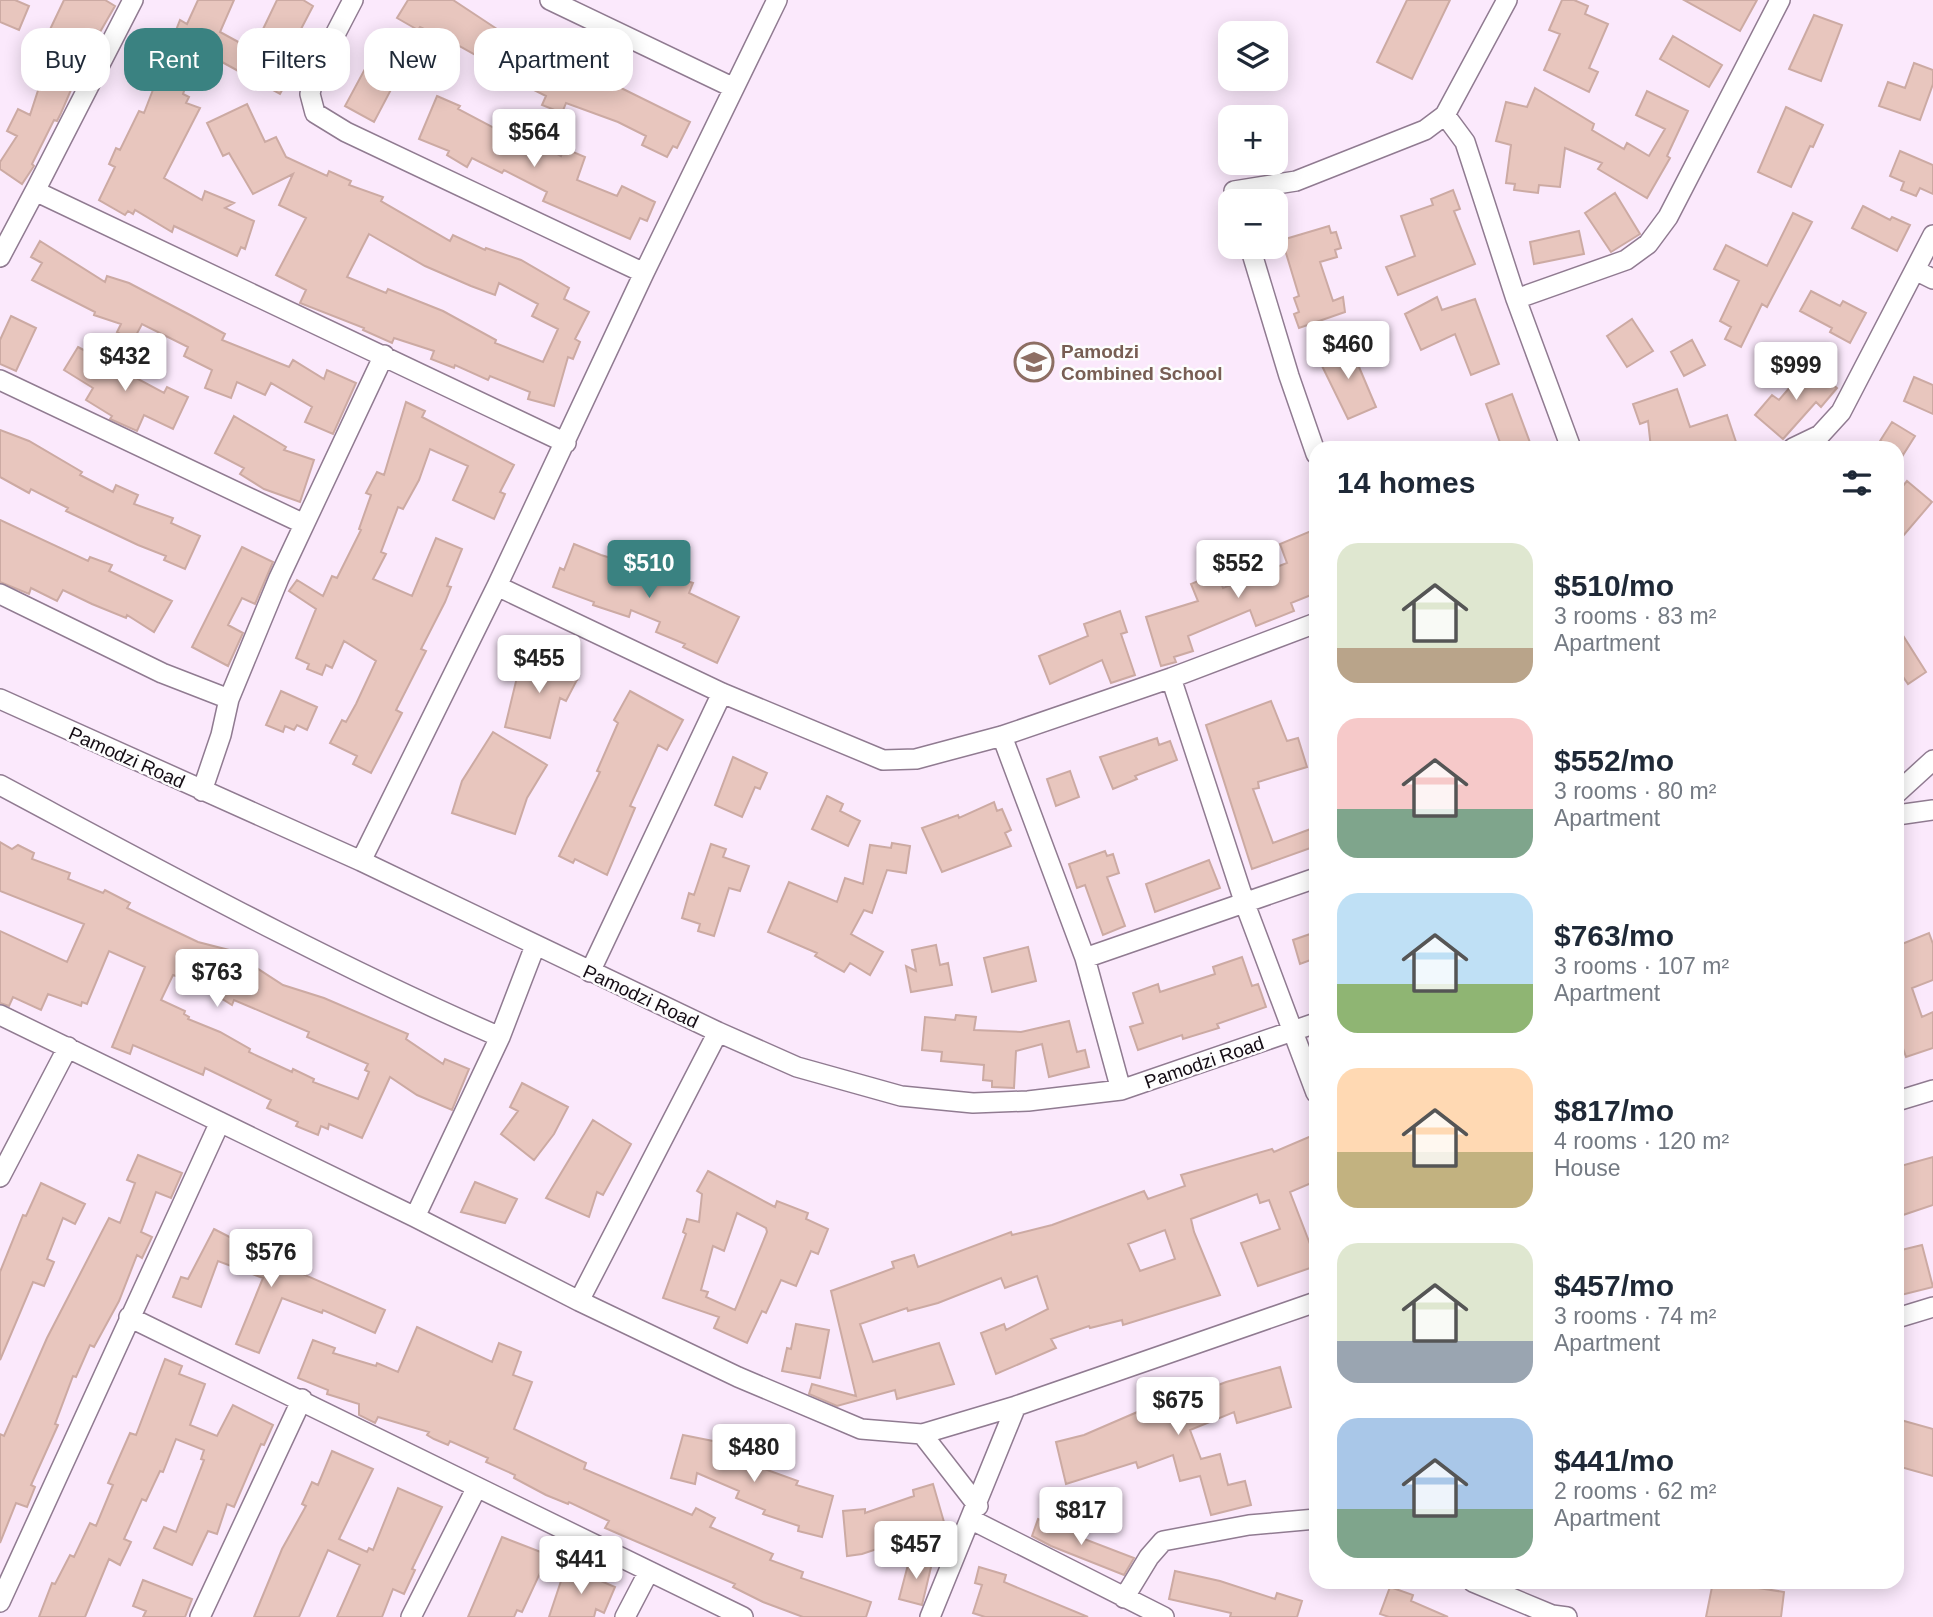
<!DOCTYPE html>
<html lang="en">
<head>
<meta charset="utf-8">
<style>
  :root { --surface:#fff; --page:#f6f6f7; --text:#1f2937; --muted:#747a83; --accent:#3a8281 }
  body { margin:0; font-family:Arial,sans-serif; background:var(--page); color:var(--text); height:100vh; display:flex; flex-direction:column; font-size:26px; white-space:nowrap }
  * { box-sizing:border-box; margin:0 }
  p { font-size:23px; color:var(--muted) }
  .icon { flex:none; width:38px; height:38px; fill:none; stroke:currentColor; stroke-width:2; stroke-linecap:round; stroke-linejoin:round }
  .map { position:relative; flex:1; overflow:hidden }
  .panel { position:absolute; left:1309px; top:441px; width:595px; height:1148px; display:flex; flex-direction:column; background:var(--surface); border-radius:21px; box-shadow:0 4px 18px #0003 }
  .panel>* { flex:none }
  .banner { position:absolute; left:21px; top:28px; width:665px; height:63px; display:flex; gap:14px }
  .buttons { position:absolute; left:1218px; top:21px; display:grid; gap:14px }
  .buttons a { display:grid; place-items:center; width:70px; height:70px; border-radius:14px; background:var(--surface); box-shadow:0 4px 18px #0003; font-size:35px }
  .price { position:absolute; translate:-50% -60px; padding:0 16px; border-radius:7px; background:#fff; color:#222; font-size:23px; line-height:46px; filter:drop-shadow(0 2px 4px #0008) }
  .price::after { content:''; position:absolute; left:50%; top:42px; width:21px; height:16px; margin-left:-10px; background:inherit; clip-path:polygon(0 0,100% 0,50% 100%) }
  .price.on { background:var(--accent); color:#fff }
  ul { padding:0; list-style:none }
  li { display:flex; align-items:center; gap:21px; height:175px; padding:0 28px }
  li span { display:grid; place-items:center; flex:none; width:196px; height:140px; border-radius:21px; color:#555 }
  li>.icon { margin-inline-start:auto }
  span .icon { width:84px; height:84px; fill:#fffc; stroke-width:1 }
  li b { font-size:30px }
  h2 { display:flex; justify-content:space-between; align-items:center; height:84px; padding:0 28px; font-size:30px }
  .pill { padding:0 24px; border-radius:21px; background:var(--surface); box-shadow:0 4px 18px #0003; font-size:24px; line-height:63px }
  .pill.on { background:var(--accent); color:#fff }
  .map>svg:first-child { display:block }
</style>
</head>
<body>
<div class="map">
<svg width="1933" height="1617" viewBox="0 0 1933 1617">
  <rect width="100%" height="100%" fill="#fbe9fc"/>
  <!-- building -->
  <path fill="#e8c6be" stroke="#ccaaa3" stroke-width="2" fill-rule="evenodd" d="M0 0H15L29 6 19 30 0 22Z
    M64 0H105L115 6 100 32 97 30 61 113 57 121 54 120 32 164 34 166 22 184 0 169V162L17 136 7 131 18 109 30 115 43 75 34 69 50 42 45 40Z
    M198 0H234L220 32 253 50 277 0H303L313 6 301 29 305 31 288 70 292 72 280 94 222 62 219 68 196 57 183 94 189 97 186 103 200 108 164 178 202 200 205 191 234 203 225 208 254 221 245 249 241 247 237 256 174 226 172 232 135 210 133 214 128 211 125 215 99 200 115 167 109 164 116 148 120 150 139 111 144 113 180 20 187 24Z
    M408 0H453L506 35 568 64 569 61 590 70 589 73 620 85 619 87 690 122 677 148 673 146 667 157 642 145 646 136 618 122 566 103 562 113 542 105 546 96 518 82 520 80 452 42 420 27 418 30 397 18Z
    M1407 0H1450L1412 79 1377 62Z
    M1562 0H1574L1588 6 1585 14 1608 24 1589 68 1598 72 1589 92 1544 70 1560 34 1549 30Z
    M1684 0H1757L1740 31Z
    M1814 15 1842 25 1821 81 1789 69Z
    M1673 36 1722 65 1709 87 1660 59Z
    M1914 63 1933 70V84L1920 120 1879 106 1888 82 1905 88Z
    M366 67 395 82 374 122 345 106Z
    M1535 88 1594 124 1592 130 1624 149 1627 143 1649 156 1665 129 1636 115 1647 91 1688 111 1667 156 1670 158 1647 198 1598 169 1602 163 1565 148 1560 187 1539 185 1538 193 1514 190 1515 184 1506 183 1511 145 1496 141 1506 102 1527 107Z
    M437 96 460 106 458 109 530 147 533 141 561 156 564 148 585 157 577 180 617 196 622 186 655 202 647 221 640 218 630 239 543 201 547 192 504 170 502 173 472 158 467 167 447 155 449 151 419 139Z
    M247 104 265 142 276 137 286 157 327 176 329 171 351 181 349 185 383 197 381 201 450 241 453 235 485 250 486 248 521 260 569 288 564 299 589 312 575 339 580 342 573 359 568 357 554 406 528 399 530 392 490 376 488 380 455 365 454 368 431 359 434 351 394 338 392 343 363 330 364 328 300 303 306 290 276 275 306 218 279 205 293 174 253 194 229 153 223 156 207 123ZM369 234 425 266 471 286 495 295 499 283 538 304 532 316 558 329 543 362 495 343 496 340 443 311 388 289 386 293 347 277Z
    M1786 107 1823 125 1813 147 1810 146 1791 187 1758 172Z
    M1900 151 1933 165V194L1920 188 1916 196 1901 190 1904 182 1890 176Z
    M1453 190 1460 209 1454 211 1475 264 1398 295 1386 267 1415 256 1401 216 1433 205 1431 199Z
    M1615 193 1640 234 1611 252 1585 213Z
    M1863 206 1890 220 1892 217 1910 225 1897 251 1852 228Z
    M1793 213 1812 222 1767 307 1762 304 1741 347 1725 339 1731 327 1720 321 1739 281 1714 269 1726 245 1767 266Z
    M1329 226 1331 233 1336 232 1341 248 1335 250 1337 257 1320 262 1333 301 1343 297 1345 312 1299 328 1294 314 1299 312 1294 298 1299 296 1282 240Z
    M1579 231 1584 254 1534 264 1530 242Z
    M40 241 105 282 107 276 129 283 192 316 225 334 222 340 289 367 293 360 324 379 327 370 356 383 333 434 305 422 312 407 271 383 265 395 237 382 231 398 205 388 212 370 184 356 188 347 142 324 133 341 117 332 121 324 94 315 95 312 32 280 42 263 31 257Z
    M1811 291 1840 306 1843 301 1866 313 1850 343 1830 332 1832 328 1800 311Z
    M1437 297 1442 310 1475 299 1499 364 1471 375 1455 334 1421 350 1405 314Z
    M11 316 36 328 16 371 0 364V340Z
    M1632 319 1653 351 1627 367 1607 336Z
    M1692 340 1705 365 1684 376 1671 352Z
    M1348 341 1376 407 1348 419 1322 366 1326 364 1321 354Z
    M78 347 164 393 167 387 188 397 173 429 144 415 137 431 110 419 112 416 86 400 93 388 64 370Z
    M1810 364 1837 388 1821 407 1816 402 1783 439 1755 415 1772 395 1779 400Z
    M1914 377 1933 385V414L1904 401Z
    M1677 389 1690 427 1727 415 1738 448H1651L1648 421 1640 424 1633 404Z
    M1512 394 1532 448H1502L1486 404Z
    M406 402 425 411 422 417 514 465 500 492 505 494 494 519 453 500 468 466 430 449 419 480 403 509 398 507 381 552 386 554 373 579 412 596 436 538 462 549 447 586 451 587 445 602 421 649 426 651 396 710 402 713 371 773 353 764 357 756 330 743 342 720 346 722 356 704 376 661 344 641 332 668 326 665 322 675 307 669 309 664 296 658 316 609 289 591 297 580 323 596 332 576 337 578 361 530 359 529 371 495 366 493 377 472 384 475Z
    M234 416 286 447 284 450 314 460 300 502 264 489 240 474 244 468 215 453Z
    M1892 422 1915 436 1903 455 1897 448 1880 441Z
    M0 430 29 441 82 472 80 475 113 492 116 485 138 495 134 504 173 518 171 523 200 536 185 569 164 560 166 556 138 545 66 511 68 508 31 489 29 493 0 477Z
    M1907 481 1932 502 1897 543V493Z
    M0 520 88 561 90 557 112 565 109 571 172 601 154 632 127 615 126 618 92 604 63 590 57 601 31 588 29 594 0 582Z
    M1311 531 1316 545V593L1291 603 1294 611 1256 626 1250 610 1188 636 1193 651 1174 657 1176 662 1161 666 1146 617 1198 601 1191 584 1217 573 1223 588 1287 563 1280 544Z
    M574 544 601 555 693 583 689 593 739 617 717 663 683 647 685 644 656 632 660 622 631 610 629 617 593 605 594 602 553 587 560 568 564 570Z
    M242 547 273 562 255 604 242 598 228 625 243 633 228 666 192 647Z
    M1120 611 1127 632 1121 634 1135 675 1111 683 1102 660 1050 684 1039 656 1088 636 1084 624Z
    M1897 626 1926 672 1908 684 1897 668Z
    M531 650 579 676 566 701 560 698 550 738 505 727 518 673Z
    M281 691 317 707 307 730 297 725 294 730 285 726 283 732 266 725Z
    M630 691 683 720 667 750 658 745 630 806 635 808 607 875 575 859 573 863 559 856 600 772 597 771 618 723 614 720Z
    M1271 701 1287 741 1298 738 1307 767 1258 782 1259 788 1253 789 1273 843 1316 827V846L1252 869 1206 725Z
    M493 732 547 765 527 798 515 834 452 813 462 781Z
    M1157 738 1159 745 1170 741 1177 760 1135 776 1137 779 1113 789 1100 757Z
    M733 757 767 773 760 789 755 787 742 817 715 805Z
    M1070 771 1079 797 1056 806 1047 779Z
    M827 796 843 804 840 811 860 821 848 846 812 829Z
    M994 802 997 811 1002 809 1011 830 1005 833 1011 846 942 872 922 828 958 815 959 818Z
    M0 842 12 849 18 845 34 853 32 859 70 873 68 879 103 893 105 890 130 903 127 908 158 923 198 942 229 950 283 985 324 998 408 1034 406 1039 443 1064 445 1059 469 1069 452 1110 417 1095 390 1077 362 1138 329 1124 328 1129 321 1126 318 1135 296 1126 298 1122 267 1108 271 1100 205 1068 203 1075 133 1045 130 1054 112 1047 145 967 109 951 87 1004 82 1002 81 1006 48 994 41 1010 13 997 9 1006 0 1003V931L67 962 84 924 0 891ZM173 975 213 989 211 992 232 1005 234 1000 309 1032 307 1037 368 1064 365 1070 369 1072 358 1099 313 1082 314 1079 293 1069 292 1072 249 1052 250 1049 220 1032 188 1019 189 1017 184 1014 185 1011 161 1000Z
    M892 843 910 846 906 873 887 870 872 913 864 910 851 934 883 952 870 975 850 963 844 972 815 956 817 953 768 932 789 882 837 902 845 878 863 884 870 845 891 848Z
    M711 844 726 849 723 857 749 866 740 891 729 888 714 936 698 931 700 924 682 918 689 893 694 895Z
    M1105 851 1107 856 1113 854 1119 873 1107 877 1125 926 1103 935 1085 885 1077 888 1069 864Z
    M1209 860 1220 888 1155 912 1146 884Z
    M1316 932V958L1300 964 1293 940Z
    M1929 933 1933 944V980L1912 988 1922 1017 1933 1012V1048L1906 1057 1897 1031V946Z
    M936 945 940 965 948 963 952 985 911 992 906 966 916 971 912 950Z
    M1028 947 1036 981 992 992 984 958Z
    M1242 957 1252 986 1258 984 1266 1007 1217 1024 1219 1028 1183 1039 1182 1035 1138 1050 1130 1027 1143 1023 1133 993 1158 984 1160 992 1215 974 1213 967Z
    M956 1015 976 1017 974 1030 1021 1032 1069 1021 1077 1052 1085 1050 1089 1067 1049 1077 1042 1044 1016 1051 1014 1088 992 1087V1081L983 1080 984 1065 941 1061 942 1052 922 1050 925 1017 955 1020Z
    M522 1083 568 1107 554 1134 534 1160 501 1134 518 1111 510 1107Z
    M593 1120 631 1144 603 1195 597 1192 589 1217 546 1198Z
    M1316 1134V1181L1290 1192 1310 1244 1316 1242V1266L1258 1286 1241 1243 1280 1229 1269 1200 1260 1203 1257 1194 1191 1219 1194 1232 1220 1295 1123 1325 1122 1320 1090 1328 1089 1326 1051 1339 1056 1348 996 1374 981 1333 1004 1324 1006 1330 1048 1309 1037 1276 1005 1288 1001 1278 938 1303 908 1311 907 1308 860 1324 873 1362 939 1343 954 1384 897 1399 895 1390 837 1406 809 1394 812 1384 856 1396 831 1291 894 1268 892 1262 914 1255 918 1267 1011 1232 1012 1235 1052 1225 1144 1191 1148 1199 1185 1186 1181 1175 1272 1149 1274 1152ZM1165 1230 1175 1259 1140 1271 1128 1244Z
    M138 1155 182 1173 171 1198 156 1192 141 1232 152 1237 142 1258 137 1255 119 1301 94 1347 90 1345 76 1377 73 1376 55 1424 58 1425 31 1485 35 1487 27 1507 16 1503 0 1543V1434L4 1436 47 1338 109 1218 120 1223 135 1183 127 1180Z
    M1933 1157V1205L1897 1217V1167Z
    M708 1171 775 1207 777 1201 808 1213 806 1219 828 1229 818 1254 811 1251 796 1286 781 1280 766 1313 762 1311 747 1343 714 1328 719 1317 663 1298 686 1234 683 1232 687 1219 699 1222 702 1194 697 1191ZM737 1213 766 1228 767 1232 735 1310 706 1297 708 1292 701 1290 713 1246 724 1251Z
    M475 1182 517 1199 505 1223 461 1212Z
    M41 1183 85 1204 75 1224 63 1218 47 1259 54 1262 44 1286 33 1282 0 1360V1272L23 1215 26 1216Z
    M214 1229 249 1247 252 1239 270 1246 267 1255 291 1264 289 1268 385 1310 375 1333 323 1310 322 1313 282 1298 259 1353 236 1344 263 1278 218 1261 201 1307 173 1297 181 1277 188 1279Z
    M1922 1245 1933 1287 1897 1296V1251Z
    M796 1324 829 1330 820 1378 782 1371 787 1348 791 1349Z
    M417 1327 492 1362 499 1343 521 1352 513 1375 532 1382 514 1429 586 1463 584 1469 692 1515 696 1508 715 1518 710 1527 773 1554 770 1560 803 1572 801 1578 871 1602 866 1617H803L763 1602 733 1587 735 1584 605 1528 609 1521 569 1502 568 1504 546 1495 514 1478 515 1475 486 1462 488 1458 450 1441 448 1445 434 1439 427 1435 429 1432 378 1417 375 1423 359 1415V1404L327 1394 328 1390 298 1378 313 1340 335 1348 333 1353 376 1366 377 1363 398 1372Z
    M165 1359 182 1366 179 1374 205 1384 190 1425 217 1436 233 1405 273 1425 264 1445 261 1444 234 1507 227 1504 217 1534 208 1531 192 1565 154 1548 164 1527 176 1532 204 1460 201 1459 204 1450 176 1439 163 1472 160 1471 146 1501 142 1499 124 1539 131 1542 120 1565 109 1559 85 1617H39L52 1583 55 1584 70 1555 74 1557 90 1523 96 1526 113 1485 108 1483 130 1433 136 1435Z
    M1280 1367 1291 1407 1237 1423 1234 1412 1190 1430 1201 1459 1220 1454 1228 1485 1245 1481 1251 1505 1211 1515 1200 1476 1180 1481 1173 1455 1138 1468 1136 1462 1066 1484 1056 1442 1084 1435 1142 1410 1143 1414 1226 1382Z
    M1897 1419 1933 1429V1476L1897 1466Z
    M683 1435 718 1442 737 1450 734 1458 798 1481 796 1485 833 1496 822 1537 798 1531 799 1526 763 1514 765 1510 736 1498 739 1491 697 1473 695 1484 671 1478Z
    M332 1451 373 1469 339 1539 367 1552 369 1548 373 1550 398 1488 442 1507 412 1569 415 1570 404 1594 393 1589 382 1617H337L360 1565 328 1550 299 1617H254L282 1549 306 1506 302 1504 312 1482 318 1485Z
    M933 1484 944 1522 908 1533 910 1538 862 1554 847 1556 843 1511 865 1509V1513L914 1496 913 1490Z
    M1038 1519 1081 1534 1079 1537 1134 1558 1124 1575 1051 1546 1032 1536Z
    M502 1537 546 1554 547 1558 522 1612 517 1610 514 1617H468Z
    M910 1557 932 1563 922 1605 899 1599Z
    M566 1566 615 1587 604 1613 596 1609 594 1617H549Z
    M979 1567 1006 1575 1004 1582 1088 1617H985L973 1613 982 1585 975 1583Z
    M1175 1571 1220 1581 1275 1599 1277 1593 1302 1601 1297 1617H1230L1231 1613 1169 1599Z
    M143 1580 192 1599 185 1617H143L146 1611 133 1606Z
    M1713 1582H1740L1739 1585 1784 1592 1781 1617H1706Z
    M1390 1587 1413 1595 1411 1601 1448 1617H1389L1380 1614Z"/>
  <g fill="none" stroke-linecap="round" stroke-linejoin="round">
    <defs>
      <path id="minor" d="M133 0 35 191 566 443
        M353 0 314 75 310 94 315 113 346 132 644 273
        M550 0 734 88
        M1507 0 1445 115 1465 142 1516 299
        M1237 201 1234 191 1296 181 1425 130 1445 115
        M1250 247 1289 376 1316 454
        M0 257 35 191
        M1917 271 1933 279
        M0 380 302 523
        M1571 448 1516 299 1626 260 1648 244 1668 217 1780 0
        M1793 448 1820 435 1841 412 1933 235
        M497 586 722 693 883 760 916 759 1002 736 1171 678 1316 623
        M0 594 162 673 229 699
        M1171 678 1245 904 1316 1093
        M0 699 361 861 718 1032 797 1067 901 1096 973 1103 1028 1101 1121 1090 1316 1023
        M1002 736 1085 958 1121 1090
        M0 785C165 873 329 963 500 1037
        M202 791 221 735 229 699 279 578 384 355
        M1897 793 1933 760
        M1897 815 1933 810
        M361 861 497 586 644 273 777 0
        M1085 958 1316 878
        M590 972 722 693
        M0 1015 415 1217 579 1301 738 1377 861 1429 922 1434 1016 1406 1316 1302
        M1897 1101 1933 1090
        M0 1177 68 1047
        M415 1217 500 1037 535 946
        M579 1301 718 1032
        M129 1317 743 1617
        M1897 1318 1933 1307
        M922 1434 978 1506
        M972 1520 1164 1617
        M1473 1582 1552 1615 1567 1617
        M1124 1598 1149 1557 1163 1541 1249 1525 1316 1519
        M0 1602 220 1122
        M200 1617 302 1399
        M411 1617 477 1487
        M625 1617 648 1573
        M930 1617 1016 1406"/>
    </defs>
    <!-- minor casing -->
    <use href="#minor" stroke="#907b91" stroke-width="22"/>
    <!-- minor -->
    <use href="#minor" stroke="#fff" stroke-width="19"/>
  </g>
  <!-- icons -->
  <defs>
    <symbol id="school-ring" viewBox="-11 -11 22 22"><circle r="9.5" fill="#fdfdfd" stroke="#8d6e63" stroke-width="1.5"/><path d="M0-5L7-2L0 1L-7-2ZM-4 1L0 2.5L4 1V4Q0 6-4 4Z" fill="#8d6e63"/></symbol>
  </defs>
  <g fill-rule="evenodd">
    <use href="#school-ring" x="1012" y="340" width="44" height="44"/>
  </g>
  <g text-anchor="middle" stroke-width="5" stroke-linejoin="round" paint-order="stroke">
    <!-- education labels -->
    <g font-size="19" font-weight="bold" fill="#785e54" stroke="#fdfdfd" text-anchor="start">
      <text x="1061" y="358">Pamodzi<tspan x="1061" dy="22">Combined School</tspan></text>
    </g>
    <!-- street labels -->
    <g font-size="19" fill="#140c14" stroke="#fdfdfd">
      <text transform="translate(127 757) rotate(24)" y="7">Pamodzi Road</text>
      <text transform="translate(641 996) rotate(25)" y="7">Pamodzi Road</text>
      <text transform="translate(1204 1062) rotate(-19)" y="7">Pamodzi Road</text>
    </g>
  </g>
</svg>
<div class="buttons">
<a><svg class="icon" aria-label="layers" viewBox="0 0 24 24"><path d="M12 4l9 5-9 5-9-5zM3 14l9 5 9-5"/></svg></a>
<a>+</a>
<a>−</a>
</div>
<b class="price" style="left:534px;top:169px">$564</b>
<b class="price" style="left:1348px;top:381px">$460</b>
<b class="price" style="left:125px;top:393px">$432</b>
<b class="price" style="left:1796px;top:402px">$999</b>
<b class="price on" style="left:649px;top:600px">$510</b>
<b class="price" style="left:1238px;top:600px">$552</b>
<b class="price" style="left:539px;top:695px">$455</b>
<b class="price" style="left:217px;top:1009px">$763</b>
<b class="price" style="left:271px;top:1289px">$576</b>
<b class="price" style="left:1178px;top:1437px">$675</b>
<b class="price" style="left:754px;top:1484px">$480</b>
<b class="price" style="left:1081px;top:1547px">$817</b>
<b class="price" style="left:916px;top:1581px">$457</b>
<b class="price" style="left:581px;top:1596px">$441</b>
<div class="banner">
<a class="pill">Buy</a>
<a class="pill on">Rent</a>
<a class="pill">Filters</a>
<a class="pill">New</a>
<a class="pill">Apartment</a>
</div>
<section class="panel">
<h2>14 homes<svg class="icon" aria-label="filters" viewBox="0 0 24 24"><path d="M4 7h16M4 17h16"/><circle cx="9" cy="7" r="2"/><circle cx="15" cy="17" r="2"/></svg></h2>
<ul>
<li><span style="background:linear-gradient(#dfe7d0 75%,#b9a48a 0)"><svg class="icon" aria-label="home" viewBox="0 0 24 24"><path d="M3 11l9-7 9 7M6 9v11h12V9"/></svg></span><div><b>$510/mo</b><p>3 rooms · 83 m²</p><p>Apartment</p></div></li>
<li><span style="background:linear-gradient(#f6c9c9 65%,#7fa58c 0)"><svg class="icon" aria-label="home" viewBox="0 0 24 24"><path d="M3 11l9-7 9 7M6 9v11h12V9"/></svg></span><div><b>$552/mo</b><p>3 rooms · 80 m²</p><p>Apartment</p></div></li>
<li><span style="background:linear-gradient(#bfe0f5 65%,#8fb573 0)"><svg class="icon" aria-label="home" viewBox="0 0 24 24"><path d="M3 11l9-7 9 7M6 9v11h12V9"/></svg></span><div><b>$763/mo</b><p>3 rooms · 107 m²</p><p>Apartment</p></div></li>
<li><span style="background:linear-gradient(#ffd9b3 60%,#c2b280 0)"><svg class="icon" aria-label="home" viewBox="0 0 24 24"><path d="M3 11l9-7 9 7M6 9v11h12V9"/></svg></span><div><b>$817/mo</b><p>4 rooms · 120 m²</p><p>House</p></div></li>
<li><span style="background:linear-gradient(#dfe7d0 70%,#9aa5b1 0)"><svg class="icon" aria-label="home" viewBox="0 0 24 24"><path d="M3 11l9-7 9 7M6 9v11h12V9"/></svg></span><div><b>$457/mo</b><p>3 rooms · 74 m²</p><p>Apartment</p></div></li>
<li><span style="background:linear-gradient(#a9c7e8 65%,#7fa58c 0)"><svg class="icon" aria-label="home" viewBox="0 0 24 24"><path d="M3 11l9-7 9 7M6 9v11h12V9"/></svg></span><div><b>$441/mo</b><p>2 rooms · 62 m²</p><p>Apartment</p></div></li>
</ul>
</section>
</div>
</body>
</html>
